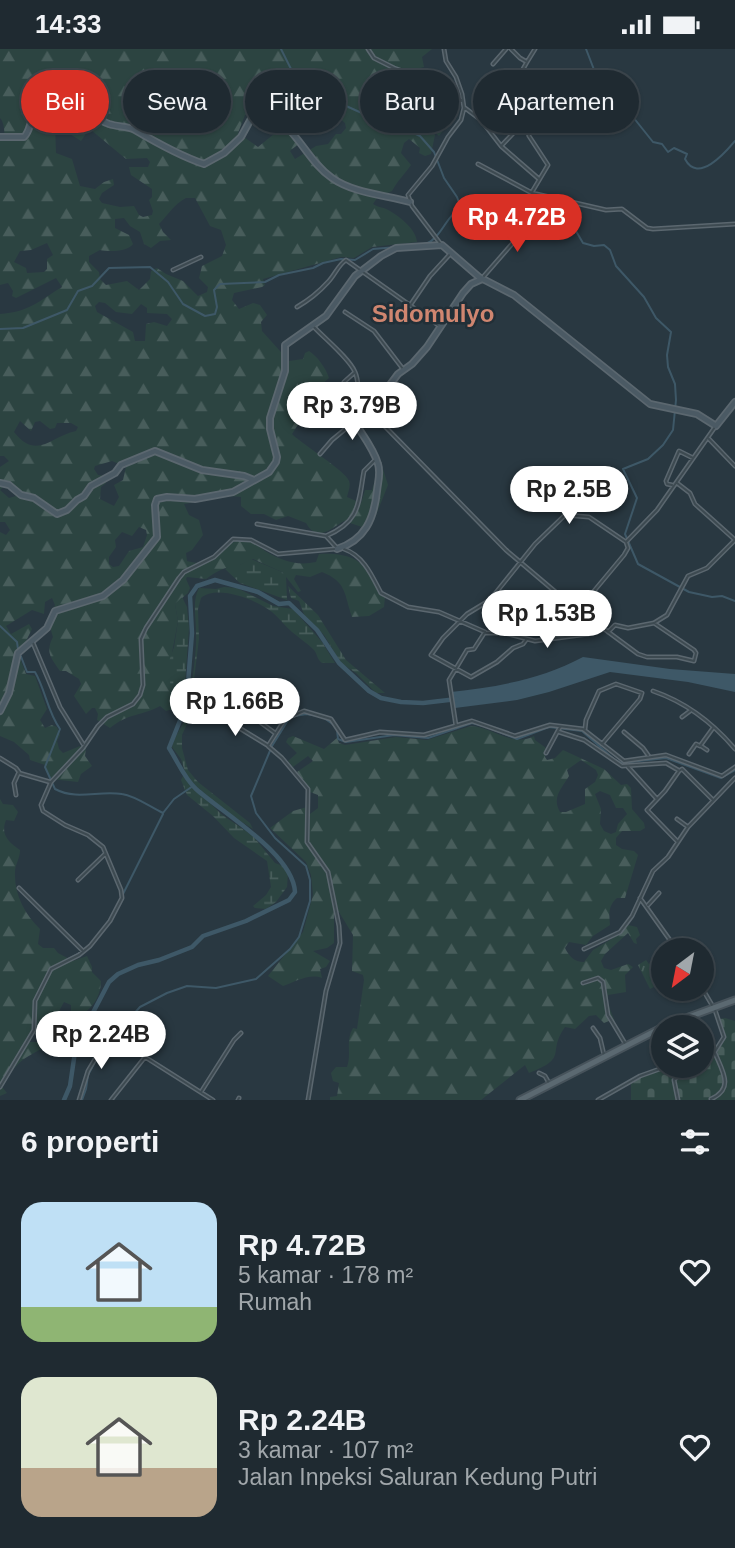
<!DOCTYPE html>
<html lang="id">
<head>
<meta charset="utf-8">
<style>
  :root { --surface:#1f2a31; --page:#273239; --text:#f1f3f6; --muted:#a1a7ab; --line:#3c464d; --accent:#d93025 }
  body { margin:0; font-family:Helvetica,sans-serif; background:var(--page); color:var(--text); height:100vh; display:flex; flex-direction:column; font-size:26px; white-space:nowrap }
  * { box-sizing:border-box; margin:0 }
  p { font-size:23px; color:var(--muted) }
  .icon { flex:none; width:38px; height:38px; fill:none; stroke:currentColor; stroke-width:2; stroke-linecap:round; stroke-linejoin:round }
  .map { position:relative; height:1051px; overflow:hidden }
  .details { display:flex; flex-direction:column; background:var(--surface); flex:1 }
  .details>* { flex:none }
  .guide { position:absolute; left:21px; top:21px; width:693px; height:63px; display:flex; gap:14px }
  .needle { width:46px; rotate:212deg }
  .tools { position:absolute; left:651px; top:889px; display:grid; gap:14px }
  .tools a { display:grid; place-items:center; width:63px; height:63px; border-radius:50%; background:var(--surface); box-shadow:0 2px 5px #0004,0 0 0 2px var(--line); font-size:35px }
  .price { position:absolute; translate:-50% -60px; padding:0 16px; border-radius:24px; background:#fff; color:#222; font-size:23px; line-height:46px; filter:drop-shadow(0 2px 4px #0008) }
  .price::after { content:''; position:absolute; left:50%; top:42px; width:21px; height:16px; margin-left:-10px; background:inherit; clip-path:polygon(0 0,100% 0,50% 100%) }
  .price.selected { background:var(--accent); color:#fff }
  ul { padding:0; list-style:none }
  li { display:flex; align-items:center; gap:21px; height:175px; padding:0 21px }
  li span { display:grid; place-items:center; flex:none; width:196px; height:140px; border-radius:21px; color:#555 }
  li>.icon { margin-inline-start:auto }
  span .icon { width:84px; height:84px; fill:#fffc; stroke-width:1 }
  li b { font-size:30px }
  h2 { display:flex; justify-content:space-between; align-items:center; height:84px; padding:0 21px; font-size:30px }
  .tag { padding:0 24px; border-radius:32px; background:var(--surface); box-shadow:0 2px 5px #0004,0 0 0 2px var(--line); font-size:24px; line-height:63px }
  .tag.selected { background:var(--accent); color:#fff }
  .status { display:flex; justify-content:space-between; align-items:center; height:49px; padding:0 35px; background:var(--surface); direction:ltr }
  .status svg { height:19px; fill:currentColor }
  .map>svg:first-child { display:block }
</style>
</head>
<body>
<div class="status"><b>14:33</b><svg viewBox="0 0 49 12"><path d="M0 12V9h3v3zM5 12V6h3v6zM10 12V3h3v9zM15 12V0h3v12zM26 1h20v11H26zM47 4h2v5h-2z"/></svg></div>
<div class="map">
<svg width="735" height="1051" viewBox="0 0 735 1051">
  <defs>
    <pattern id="forest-firs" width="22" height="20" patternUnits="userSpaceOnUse" patternTransform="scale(1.75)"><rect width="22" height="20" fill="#2c4441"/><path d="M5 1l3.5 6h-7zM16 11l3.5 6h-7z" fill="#485d5b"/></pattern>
    <pattern id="wetland-marsh" width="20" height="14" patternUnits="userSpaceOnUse" patternTransform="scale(1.75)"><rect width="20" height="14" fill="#2c4441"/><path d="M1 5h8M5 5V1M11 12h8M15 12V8" fill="none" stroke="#485d5b"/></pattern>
    <pattern id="cemetery-stones" width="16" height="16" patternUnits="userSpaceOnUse" patternTransform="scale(1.75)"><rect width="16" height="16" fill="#2c4441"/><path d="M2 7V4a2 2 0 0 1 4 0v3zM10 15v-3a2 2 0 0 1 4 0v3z" fill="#485d5b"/></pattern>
    <pattern id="park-tufts" width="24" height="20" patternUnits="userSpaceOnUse" patternTransform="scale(1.75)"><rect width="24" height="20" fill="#2c4441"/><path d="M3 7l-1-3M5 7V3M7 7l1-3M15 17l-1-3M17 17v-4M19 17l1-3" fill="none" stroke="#485d5b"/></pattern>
  </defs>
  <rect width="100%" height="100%" fill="#293841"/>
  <!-- forest -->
  <path fill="url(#forest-firs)" fill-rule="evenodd" d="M0 0H432L422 8 424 18 409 22V32L402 34C389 27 383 32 371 40 381 64 391 56 407 65 418 70 427 78 435 86L431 105 425 107 419 104 420 99 409 90 404 94 401 104 411 116C404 126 398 131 392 142L377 149 373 155C379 159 384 158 390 162 400 168 416 180 417 193L372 198 354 209 341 208 263 230 265 236 262 238 234 244 232 251 239 260 253 254 260 256 267 266 261 273 262 282 289 312 303 310 305 304 309 302C317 307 326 319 329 329L321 336 317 349 303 347 296 353 301 371 292 385C303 396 346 422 349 432 351 437 348 443 347 448L361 454 365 441H372L375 431V422L383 420 388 436 374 471 368 480 344 472C330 480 317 494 306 474L288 467 276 471 264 465H251L241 457V448C223 445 202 452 184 455L189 466 199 471 203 486 192 501 186 504 187 512C216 521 221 493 241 491 250 491 258 497 265 502 282 512 297 517 316 513L319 505C342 504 361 507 373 530 376 536 376 541 380 546L385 548 384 558 369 567 352 568C344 545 347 533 322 523L310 528 296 526 294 530 301 542 298 543 282 523 253 510C247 512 242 516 237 517 224 518 217 522 206 530L187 528 186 530 190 539 188 544 175 555 178 572 169 620 173 647V660L166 662 160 657C142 667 128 664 110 679L97 671 98 665 95 659H92L86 665 74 647 81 635 79 630 66 622H60C51 609 45 603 53 588 49 576 49 567 55 556L52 549 45 553 44 565 32 561 6 577 11 585 29 575 32 580 25 594 17 601 26 625 35 627 47 660 40 671 45 679 52 676 57 678 60 686 57 692 59 700 63 704 80 697 86 699 85 707 92 717 81 725 78 733 51 730 45 716 30 711 29 706 14 693 0 687V483L6 486 10 481 5 473H0V441L9 449 16 447 12 441 3 438 0 441V418L9 412 4 407H0V265C29 263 39 252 62 238L56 229 16 249 12 247 13 242 8 234 0 236V90L4 88C5 83 4 73 0 69ZM331 41 340 49 333 58V64L345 74 346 79 341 85H336L328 95 316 97 295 110 290 102 301 93 296 86 298 73 285 59 290 52 303 60 310 61 326 42ZM274 60H280L283 64 276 76 274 85 258 98 238 84 245 66 251 65 264 70ZM58 68 67 69 70 85 81 92 87 83 91 81 126 110 147 109 150 113 148 118H129L131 126 152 140V148L149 151 153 162 152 166 143 168 139 166 134 157 120 158 102 154 99 150 102 144 114 136 113 130 104 133 95 140 80 137 72 110 56 104 55 75ZM186 149H195L210 177 221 181 226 196 222 207 202 217 199 229 208 238 207 243 198 247 183 232 166 225 157 219 151 222 150 230 139 241 127 232 106 236 100 230 99 223 89 213V207L100 201C108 203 128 203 133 195L129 186 115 179V170L124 169 130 177 140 183 144 195 151 199 160 192 171 191 163 183 159 175C169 165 174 155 186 149ZM47 194 53 206 47 210V220L44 223 27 224 26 219 14 213 20 202 31 201ZM99 253 105 254 116 263 132 265 141 255 147 259V264L167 265 172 270 167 277 154 273 146 275 145 292H135L133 283 97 263 95 257ZM20 372 31 382 35 373 40 372 50 380 55 379 57 374H71L78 378 76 382C51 387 37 412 14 383ZM112 412 126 418 123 431 114 436 119 448 114 457 100 450 101 438 106 434 105 427 98 426 94 420 95 417ZM139 478 146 481 147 486 143 498 129 502 119 517 113 518 109 515V508L116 498 115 491 122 483 132 487Z
    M471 677C492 678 513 699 534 687L535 691 546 699 545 708 547 711 555 709 563 701 604 720 621 736 627 735 631 739 632 760 644 774 645 779 640 782H622L616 789V796L622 800 634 802 638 806 625 849H617C608 857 609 865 610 876L593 887 586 896 569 893 565 899C569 907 574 913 584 913L593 901 615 888 628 876 637 878 640 886 636 890 637 895 634 894 628 884 605 905 601 912 604 919 611 921 628 915 633 918 625 926 626 943 608 946V955L615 973 609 972 604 974 596 966 589 967 575 980 565 978C546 1005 570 1008 529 1024L525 1016 481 1051H330V1048L337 1047 339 1034 333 1032 331 1024 336 1018H347C352 1005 345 992 353 979L357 980 364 931 363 926 352 922 353 886 339 863H334V894L327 899 313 902 330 912 326 918 320 920 322 929C309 924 295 933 283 937L268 927 303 883 313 846 311 826 306 813 270 779 293 762 307 758 306 763 310 765 318 759V746L310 743 297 723 313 712 308 707 293 718 288 712 297 704 286 693 288 689 293 687 324 700 337 689 339 694 345 696 396 688 427 691ZM581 711 596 721 598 726 595 733 585 740V755L566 763H560C551 748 563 738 569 727L567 721ZM600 742 610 746 616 759H623L627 765 618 775 616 783 611 785 604 782 600 775 601 760 595 745Z
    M0 750 3 755 13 756 18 763 14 772 6 771C0 786 9 793 20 801 20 810 15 815 15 823 14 846 25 865 40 880L38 895 43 899H54L58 904 73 912 87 907 92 918V923L101 932C101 949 89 966 71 969V956L64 953 59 962 49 968V983L42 986 36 983 31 984 25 993H46L47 997C22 1010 16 1013 2 1038L7 1044 0 1047Z"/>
  <!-- wetland -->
  <path fill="url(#wetland-marsh)" d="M251 510 282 523 286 527 287 551 240 534 225 520 231 516H240Z
    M288 537 318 566 346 611 385 644H376L356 624 341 614 324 586 305 568 299 552 291 549Z
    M224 538 237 539 273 557 293 560 322 593 335 614H322C316 609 318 606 314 601 307 594 299 589 292 583 285 577 279 569 272 563 257 551 217 535 201 549L198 560 199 590 191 655 188 673 182 686V699L188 721 198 733 250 774 253 780 226 763 195 736 186 726 181 710 172 698C175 685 185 675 188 662 191 637 197 607 196 583 196 568 192 552 199 539L216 540Z
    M182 548 187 558 189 579 184 649 180 657 181 662 174 665 168 615 174 598 178 572 175 555Z
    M183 727 221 765 253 787 275 814 283 817 288 824 287 838 276 853 266 860 255 859 253 857 266 846 271 838 267 812 234 789 213 767 187 746 181 731Z"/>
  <!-- cemetery -->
  <path fill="url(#cemetery-stones)" d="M725 969 735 972V1051H631V1033C656 1020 674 1017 702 1017V1008C714 1005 720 997 725 986L720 970Z"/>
  <!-- park -->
  <path fill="url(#park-tufts)" d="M663 906V933L650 940 638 916 646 911 649 915Z"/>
  <!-- garden -->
  <path fill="#2c4441" d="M430 46 454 67 439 87 414 64Z"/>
  <!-- water -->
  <path fill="#3e5867" d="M583 608 670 620 735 625V643L688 633 610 623 549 643 517 651 455 659 451 643C497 638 542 630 583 608Z"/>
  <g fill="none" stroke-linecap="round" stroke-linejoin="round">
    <!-- stream -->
    <path stroke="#3e5867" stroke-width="2" d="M281 0 299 36 309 44 326 48 364 65 397 76 420 87 434 103 444 129 457 148 460 156
      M586 0 598 31 603 39 633 68 653 93 662 95 668 103 674 99 687 105 685 110C698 135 725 104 735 92
      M426 195C442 188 446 167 461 158L511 189 538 175 566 165 583 194 594 197 604 196 610 201 616 217 644 248 656 269 671 283 667 306 668 318 675 335 676 351 673 381 663 396 648 410 623 420 637 449 625 485 638 515 689 543 712 548 722 547 735 552
      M0 280 23 279 67 261 78 242 92 237 109 219 150 218 168 233 183 255 205 267 215 265 217 258 214 241 220 235 265 233 279 226 313 219 323 214 341 210 355 211 373 200 421 196
      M0 577 17 593 18 600
      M20 605 27 623H35C46 642 47 662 60 680L45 718 55 740C78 752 98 741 122 745 136 747 150 758 163 764L174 750 193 737
      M324 669 334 676
      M492 680 517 690 549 678 582 682 615 711 621 714 666 709 721 729 735 721
      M337 681 338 690 346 693 394 686 428 689 472 674 483 677
      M119 853 163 765
      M34 968V952L50 920 80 904
      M13 1014 23 998
      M82 1051 86 1040 88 1026 101 1002 140 958 167 944 187 937 216 939 256 930 290 900 299 888 310 852V831L306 817 275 789 256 764 251 747 272 697 290 668 306 665 319 667"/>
    <!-- river -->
    <path stroke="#3e5867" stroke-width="4.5" d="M64 1051 70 1037 76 996 109 933 118 925 138 916 159 911 192 898 203 887 246 872 289 851 295 843C293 805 224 765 196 740 184 729 178 713 169 699L185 659 187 647 192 584 190 547 197 537 215 531 258 543 279 555 289 554 317 581 339 614 369 642 381 649 401 653 423 654 457 650"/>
    <defs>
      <path id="street" d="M368 0 374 9 394 19 411 25 432 26 462 52
        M511 0 520 9 527 13 535 0
        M527 13 515 34 529 87 548 116 532 143
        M493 15 506 0
        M465 59 481 71 501 97 539 130
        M502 96 524 73
        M478 115 532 144 606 161 622 160 647 179 653 180 735 175
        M440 194 412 157 408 146 432 117 448 88 461 71 464 59 462 45 456 28 446 12 444 0
        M173 221 201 208
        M484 227 518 188 544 175 549 150
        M411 255 430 227 451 204
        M297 258C309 251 319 243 328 233 335 226 338 216 346 211L438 276
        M345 263 374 282 403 320
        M313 277C324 289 349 309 355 323 360 334 356 345 363 355L506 501 565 551 638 605 647 608H677L694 612 696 604 694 601 654 574
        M344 333 354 324
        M709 390 735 417
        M320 405 332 391 355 372
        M677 434 690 444 695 455 734 490
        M672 436 667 435 666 432 679 402 693 409
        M257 475 326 487 337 499
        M326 487C361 472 358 454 364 422L375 411
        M627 492 657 461 715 378
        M344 500C364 507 372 527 381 544L408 558 439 563 485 583 474 600 467 601 449 631 456 677
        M608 583 615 576 628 579 654 574 667 566 688 527 707 519 735 491
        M486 584H505L535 592 588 585 597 576
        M526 591 523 595 513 599 497 613 471 628 431 606 443 589 467 565 490 551 535 495 565 466 589 468 626 493 628 499 624 506 579 560
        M33 594 60 658 83 695
        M653 642C685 653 713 674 735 700
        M231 652 275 684
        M206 665 223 669 267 696
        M682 668 690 662
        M230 670 238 657
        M585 680 586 671 599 642 616 635 642 644 640 650 602 695
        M559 683 584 691 622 717 666 714 678 721
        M624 683 643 699 648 706
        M701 697 707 701
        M546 704 560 678
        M689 705 696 695 700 697 713 679
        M0 709 16 719 19 723 14 734 16 746
        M628 718 657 750
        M19 724 50 733
        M677 770 688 778
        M677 792 647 761 665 742 679 722 682 720 713 751
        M78 831 105 805
        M19 839 83 902
        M640 849 677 901
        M648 856 659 844
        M584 900 620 883 632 867 653 822 668 808 688 778 735 729
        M583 934 598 929 603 933 608 966 626 996
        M702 939 712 956
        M593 979 600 989 604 1006
        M702 1006 714 1004 724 988 715 961
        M539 1024 545 1027 549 1034
        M0 1038 34 981 35 952 51 920 79 906 90 897 110 872 122 849 121 841 103 798 88 786 65 776 43 762 41 756 51 733 83 699 98 677 107 668 133 655 140 646 143 636 141 590 146 579 179 529 184 523 214 508 233 490 251 491 278 505 335 500
        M201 1043 234 991 241 984
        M711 1050C735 1040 722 1021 715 1004
        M79 1051 88 1022 111 983 145 1008 213 1051
        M111 1051 145 1008
        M238 1051 239 1049
        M308 1051 326 942 340 894 339 877 328 823 307 793 308 740 282 709 268 697 285 670 304 662 331 670 345 691 380 683 424 686 472 672 515 687 550 676 583 680 624 712 666 706 722 727 735 718
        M598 1051 640 1027 668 1017
        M678 1051 674 1031 687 1017"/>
      <path id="secondary" d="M0 88H24C31 81 29 71 36 65 55 48 91 68 109 75 118 78 128 77 135 81 157 94 180 107 204 115L224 104 241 88 252 68 266 64C296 76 306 111 332 129 353 144 385 146 410 153
        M0 434 9 436 21 446 34 449 57 465 67 461 77 451 84 447 91 437 115 424 121 416 155 402 202 421 244 427 254 431
        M337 500C365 491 374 470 377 442 378 432 381 424 378 415 374 401 364 388 357 377L356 370 375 356 398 325 412 315 427 298 463 244 471 235 482 230
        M0 662 9 644 18 604 47 579 55 562 103 547 123 531 157 488 155 456 157 450 167 448 195 450 233 443 269 423 276 413 277 408 270 380V369L285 322V296L326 267 355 227 381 207 396 199 442 196 479 228 514 246 650 355 697 365 716 377 735 353"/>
      <path id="primary" d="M520 1051 667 976 735 951"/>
    </defs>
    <!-- street casing -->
    <use href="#street" stroke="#5b676f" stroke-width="5"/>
    <!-- secondary casing -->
    <use href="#secondary" stroke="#5b676f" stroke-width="8"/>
    <!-- primary casing -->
    <use href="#primary" stroke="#47535b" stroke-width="9"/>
    <!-- street -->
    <use href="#street" stroke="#3d4a51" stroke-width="2"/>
    <!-- secondary -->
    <use href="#secondary" stroke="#4b5a64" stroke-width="4.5"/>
    <!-- primary -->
    <use href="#primary" stroke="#5b6971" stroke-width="5"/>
  </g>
  <g text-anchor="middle" stroke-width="5" stroke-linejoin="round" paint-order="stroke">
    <!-- quarter labels -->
    <g font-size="24" font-weight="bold" fill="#d08670" stroke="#222f37">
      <text x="433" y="273">Sidomulyo</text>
    </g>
  </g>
</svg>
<div class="tools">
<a><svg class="needle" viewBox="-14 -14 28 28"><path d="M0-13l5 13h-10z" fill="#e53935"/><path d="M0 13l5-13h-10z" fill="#a1a7ab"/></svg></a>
<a><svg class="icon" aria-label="layers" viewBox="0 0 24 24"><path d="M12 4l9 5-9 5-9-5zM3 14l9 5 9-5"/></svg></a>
</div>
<b class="price selected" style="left:517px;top:205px">Rp 4.72B</b>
<b class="price" style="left:352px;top:393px">Rp 3.79B</b>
<b class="price" style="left:569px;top:477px">Rp 2.5B</b>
<b class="price" style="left:547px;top:601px">Rp 1.53B</b>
<b class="price" style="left:235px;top:689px">Rp 1.66B</b>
<b class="price" style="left:101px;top:1022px">Rp 2.24B</b>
<div class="guide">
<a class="tag selected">Beli</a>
<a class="tag">Sewa</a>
<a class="tag">Filter</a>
<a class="tag">Baru</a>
<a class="tag">Apartemen</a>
</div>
</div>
<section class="details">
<h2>6 properti<svg class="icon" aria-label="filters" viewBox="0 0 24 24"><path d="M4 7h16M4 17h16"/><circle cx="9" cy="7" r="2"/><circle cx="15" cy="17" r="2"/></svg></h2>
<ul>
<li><span style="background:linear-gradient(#bfe0f5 75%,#8fb573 0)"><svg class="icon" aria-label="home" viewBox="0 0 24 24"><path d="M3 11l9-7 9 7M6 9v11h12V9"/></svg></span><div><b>Rp 4.72B</b><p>5 kamar · 178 m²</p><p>Rumah</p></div><svg class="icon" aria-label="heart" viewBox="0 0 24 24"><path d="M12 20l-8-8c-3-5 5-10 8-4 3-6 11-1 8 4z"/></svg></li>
<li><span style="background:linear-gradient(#dfe7d0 65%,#b9a48a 0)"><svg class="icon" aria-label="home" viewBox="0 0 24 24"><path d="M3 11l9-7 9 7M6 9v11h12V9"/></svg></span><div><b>Rp 2.24B</b><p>3 kamar · 107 m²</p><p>Jalan Inpeksi Saluran Kedung Putri</p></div><svg class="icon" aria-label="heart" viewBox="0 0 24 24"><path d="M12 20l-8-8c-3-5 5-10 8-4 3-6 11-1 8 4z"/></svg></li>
</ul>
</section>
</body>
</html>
